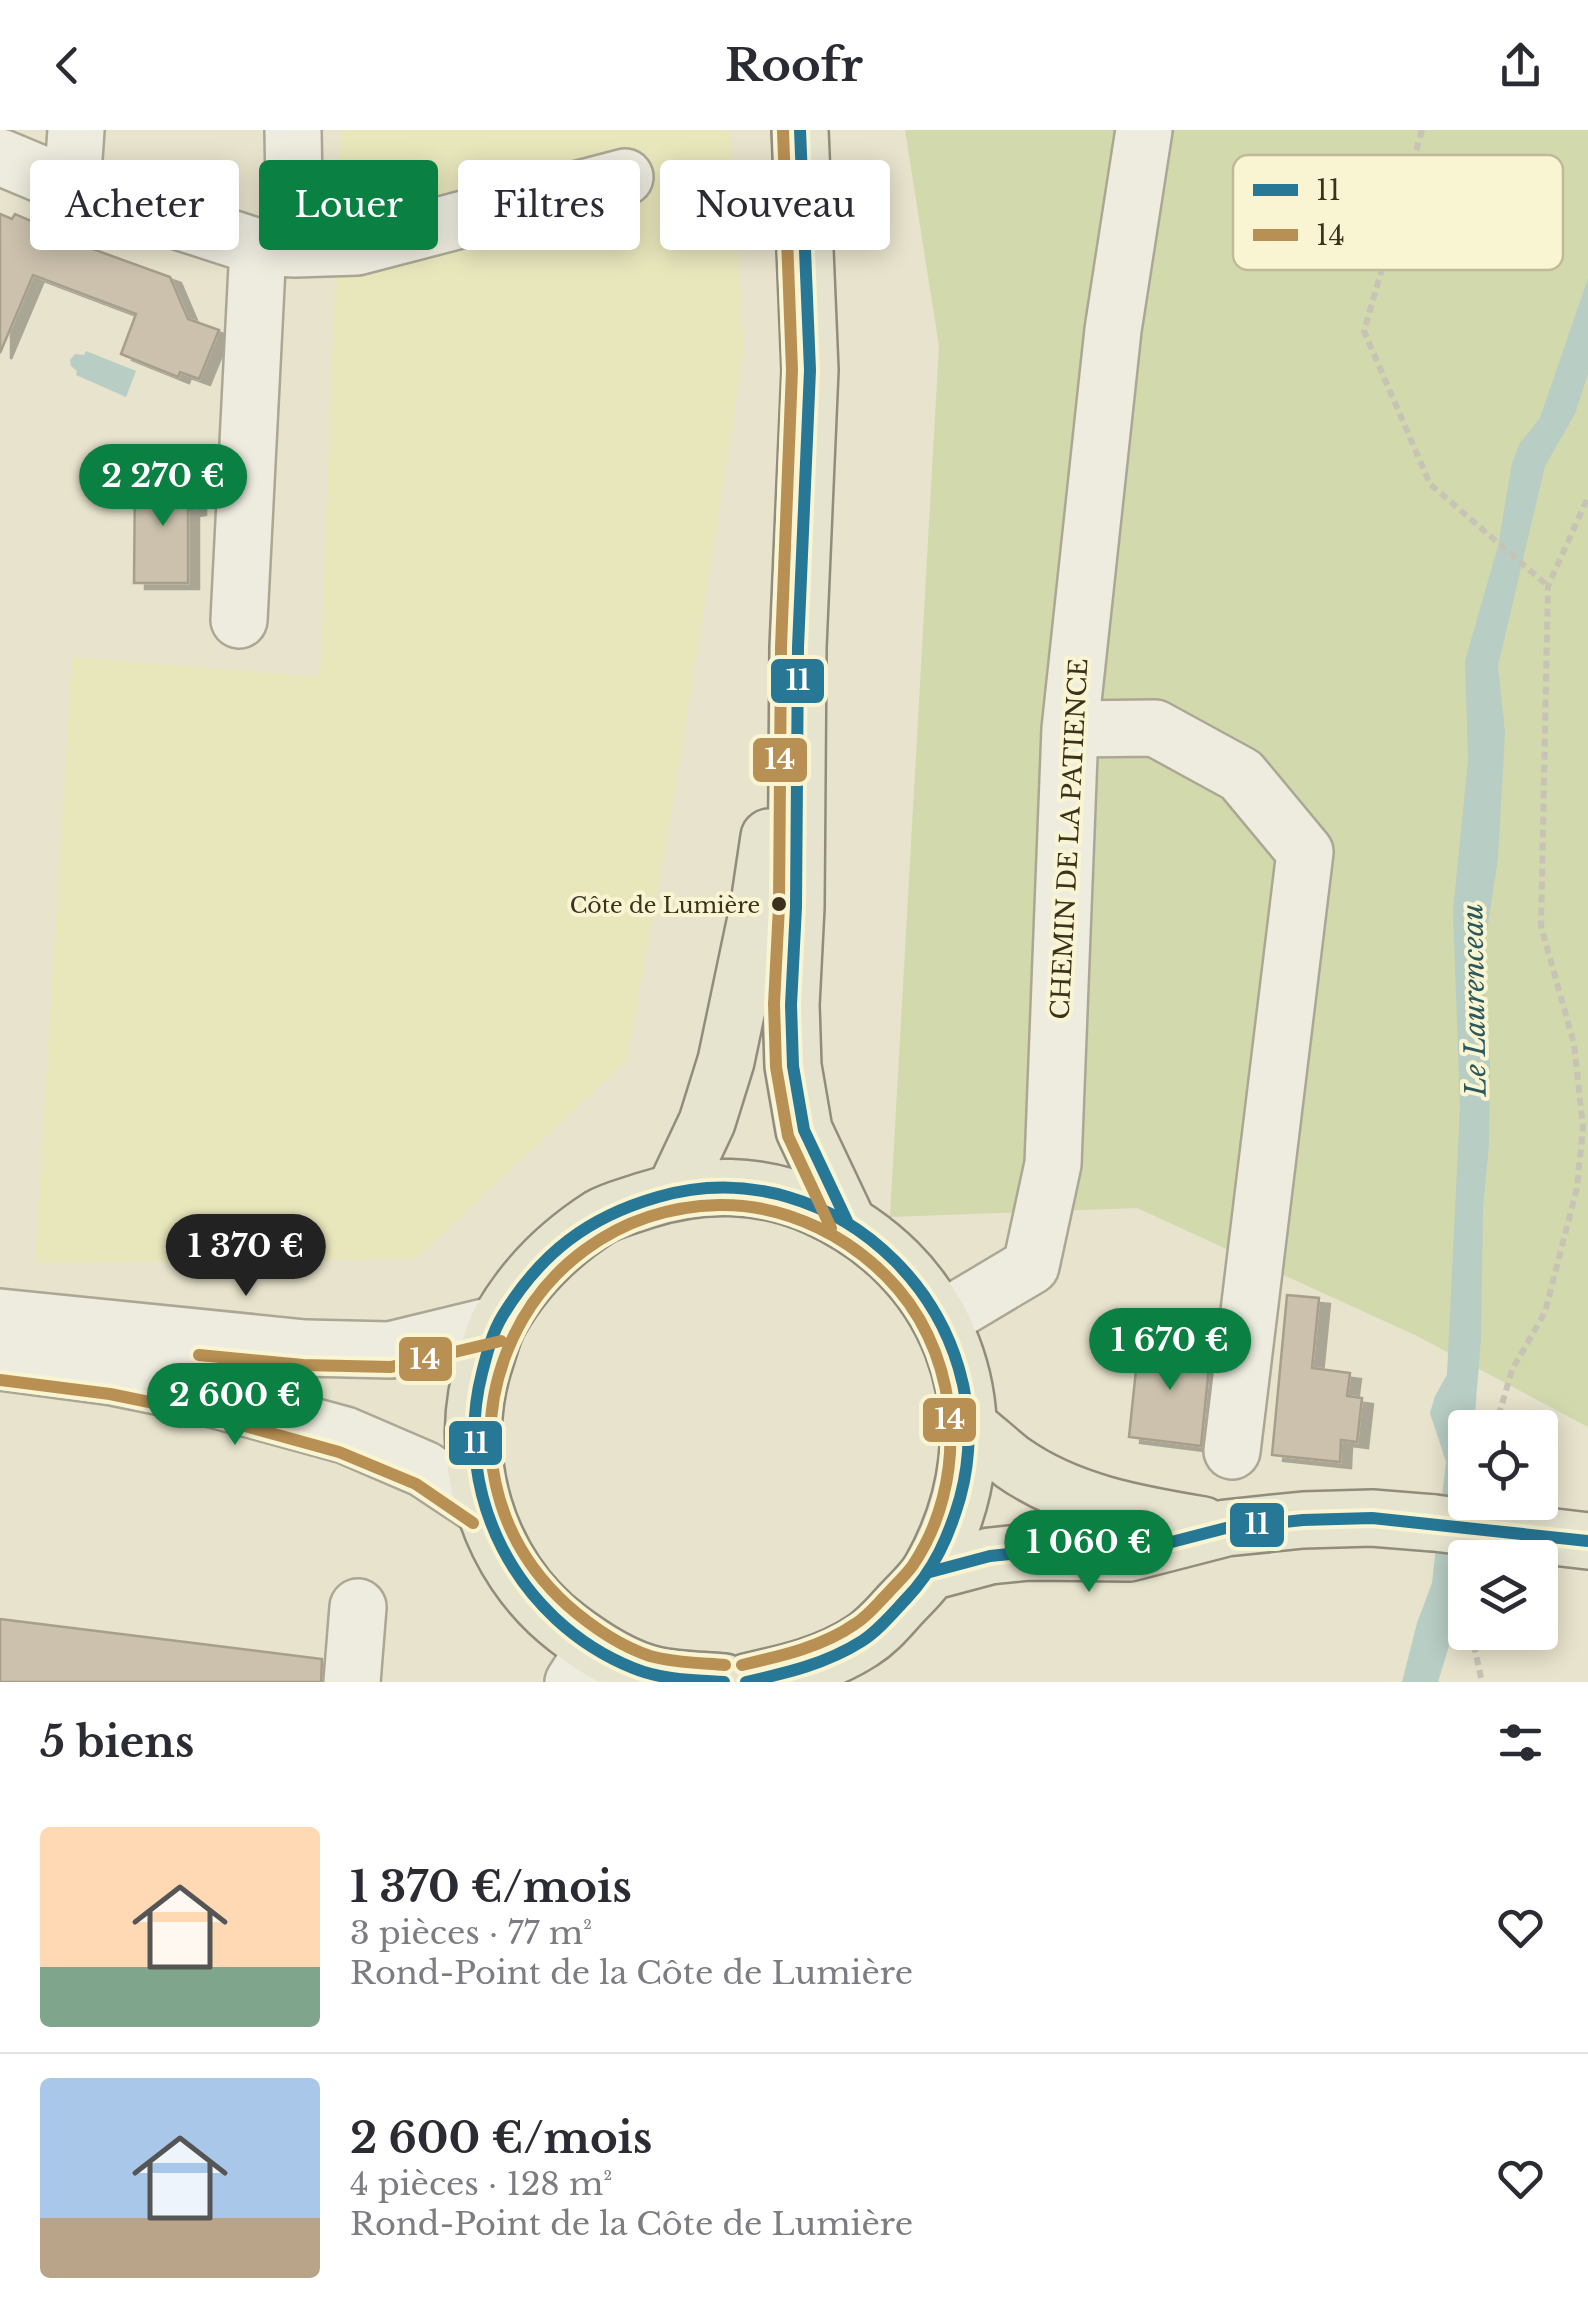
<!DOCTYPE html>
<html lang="fr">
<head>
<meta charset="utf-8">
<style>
  :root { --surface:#fff; --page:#f2f2f3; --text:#2b2b33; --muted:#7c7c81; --line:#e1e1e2; --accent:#0b8043 }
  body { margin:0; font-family:"Libre Baskerville",serif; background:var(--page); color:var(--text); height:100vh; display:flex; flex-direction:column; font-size:38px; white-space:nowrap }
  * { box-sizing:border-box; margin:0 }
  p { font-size:32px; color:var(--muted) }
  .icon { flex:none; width:55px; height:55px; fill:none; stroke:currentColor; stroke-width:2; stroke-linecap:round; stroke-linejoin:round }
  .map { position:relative; height:1552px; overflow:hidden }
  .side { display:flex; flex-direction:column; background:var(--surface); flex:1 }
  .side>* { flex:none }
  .guide { position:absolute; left:30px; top:30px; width:1000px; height:90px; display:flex; gap:20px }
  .fabs { position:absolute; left:1448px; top:1280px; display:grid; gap:20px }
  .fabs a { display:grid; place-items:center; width:110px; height:110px; border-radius:10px; background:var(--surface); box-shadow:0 5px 25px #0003; font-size:50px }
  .price { position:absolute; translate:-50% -85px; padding:0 22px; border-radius:35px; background:var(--accent); color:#fff; font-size:32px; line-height:65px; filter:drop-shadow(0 2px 5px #0008) }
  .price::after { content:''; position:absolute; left:50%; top:60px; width:30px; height:22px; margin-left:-15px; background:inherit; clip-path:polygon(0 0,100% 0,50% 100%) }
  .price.active { background:#222; color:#fff }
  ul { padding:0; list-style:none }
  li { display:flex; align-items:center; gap:30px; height:250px; padding:0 40px }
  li+li { border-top:2px solid var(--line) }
  li span { display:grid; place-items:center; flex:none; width:280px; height:200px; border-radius:10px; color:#555 }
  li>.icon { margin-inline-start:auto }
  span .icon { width:120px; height:120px; fill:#fffc; stroke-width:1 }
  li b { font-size:42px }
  h2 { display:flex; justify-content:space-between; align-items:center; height:120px; padding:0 40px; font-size:42px }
  .chip { padding:0 35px; border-radius:10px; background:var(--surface); box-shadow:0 5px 25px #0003; font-size:35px; line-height:90px }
  .chip.active { background:var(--accent); color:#fff }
  header { display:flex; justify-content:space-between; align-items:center; height:130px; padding:0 40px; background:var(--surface); font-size:45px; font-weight:700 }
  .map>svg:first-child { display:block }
</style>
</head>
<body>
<header><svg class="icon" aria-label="back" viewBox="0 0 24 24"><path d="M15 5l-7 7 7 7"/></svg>Roofr<svg class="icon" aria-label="share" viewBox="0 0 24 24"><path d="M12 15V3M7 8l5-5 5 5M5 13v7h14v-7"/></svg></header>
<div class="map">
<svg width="1588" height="1552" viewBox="0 0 1588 1552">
  <defs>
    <filter id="shadow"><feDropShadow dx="11" dy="6" stdDeviation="0" flood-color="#0004"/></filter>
  </defs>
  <rect width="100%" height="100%" fill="#e7e3cc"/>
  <!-- farmland -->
  <path fill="#e8e6bb" d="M341 0H730L744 220 675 663 627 930 416 1129 35 1133 72 527 320 547Z"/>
  <!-- green -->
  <path fill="#d2d9ad" d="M905 0H1588V1297L1417 1206 1137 1078 890 1087 939 216Z"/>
  <!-- water -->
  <path fill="#b8cdc4" d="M1588 148V244L1575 284 1545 336 1498 536 1505 603 1498 728 1483 828 1490 931 1489 1014 1483 1078 1481 1208 1475 1284 1480 1297 1465 1298V1372L1477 1373 1470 1427 1465 1428V1463L1438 1552H1402L1417 1493 1432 1453 1446 1332 1430 1283 1435 1266 1447 1245 1460 977 1453 781 1468 630 1465 531 1498 416 1512 333 1520 313 1540 288Z
    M86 221 136 241 126 267 76 245 77 241 71 236 70 230 75 224 84 225Z"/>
  <!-- building -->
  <path fill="#cbc1ad" stroke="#a79e8b" stroke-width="2.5" filter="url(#shadow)" d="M0 84 12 89 15 84 52 100 51 104 170 147 188 189 219 200 199 249 180 242 178 247 121 224 136 184 33 145 0 223Z
    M135 347H196L195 379 188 380V453H134Z
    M1287 1165 1319 1168 1312 1238 1350 1243 1347 1266 1362 1268 1357 1312 1341 1310 1340 1332 1272 1325Z
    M1139 1211 1211 1217 1201 1316 1129 1307Z
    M0 1489 322 1529 321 1552H0Z"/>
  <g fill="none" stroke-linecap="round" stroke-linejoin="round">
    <defs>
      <path id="minor" d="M293 0 295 119
        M0 27 72 57 258 117 295 119 357 117 625 47
        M72 57 76 0
        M239 490 258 117
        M1070 599 1155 598 1241 645 1305 722 1232 1321
        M0 1187 305 1218 390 1220 497 1194
        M942 1189 1031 1136 1053 1034 1070 599 1113 200 1144 0
        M0 1232 113 1247 187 1262 345 1305 424 1339 483 1378
        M352 1552 358 1477
        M573 1552 594 1519"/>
      <path id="major" d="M800 0 810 240 798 517 796 777 791 875 793 936 804 1000 847 1091
        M675 1060 707 992 726 931 759 774 769 707
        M970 1297C984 1308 998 1321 1012 1332 1068 1372 1137 1384 1203 1395
        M1485 1399 1588 1411
        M930 1442 990 1426 1029 1422 1129 1423 1226 1398 1303 1390 1372 1388 1434 1393
        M724 1552C702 1550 677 1550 655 1545 623 1538 592 1517 567 1498 486 1436 453 1324 486 1228 490 1216 493 1203 499 1192 523 1149 558 1114 600 1087 612 1080 629 1076 643 1071 700 1052 761 1052 816 1077 878 1105 927 1152 952 1216 981 1291 970 1370 931 1439 924 1452 911 1463 901 1474 889 1487 878 1501 862 1511 827 1534 787 1543 746 1552"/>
    </defs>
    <!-- minor casing -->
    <use href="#minor" stroke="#aca795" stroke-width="60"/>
    <!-- major casing -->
    <use href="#major" stroke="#918c7c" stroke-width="60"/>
    <!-- path -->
    <path stroke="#c7c4b5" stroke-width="6" stroke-dasharray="8 5" stroke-linecap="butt" d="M1422 0 1364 201 1430 354 1548 456
      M1495 1298 1512 1240 1545 1182 1577 1058 1583 997 1574 914 1541 796 1548 456 1588 367
      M1471 1502 1482 1552"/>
    <!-- minor -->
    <use href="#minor" stroke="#eeecdf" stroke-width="55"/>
    <!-- major -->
    <use href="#major" stroke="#e6e3cf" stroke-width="55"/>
    <defs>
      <path id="major-bridge" d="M1434 1393 1485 1399"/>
    </defs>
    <!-- major-bridge casing -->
    <use href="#major-bridge" stroke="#918c7c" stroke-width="60" stroke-linecap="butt"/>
    <!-- major-bridge -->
    <use href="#major-bridge" stroke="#e6e3cf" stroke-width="55"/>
    <defs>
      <path id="bus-1" d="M800 0 810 240 798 517 796 777 791 875 793 936 804 1000 847 1091
        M930 1442 990 1426 1029 1422 1129 1423 1226 1398 1303 1390 1372 1388 1588 1411
        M724 1552C693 1550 662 1550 633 1538 517 1491 451 1364 482 1243 487 1223 492 1203 503 1185 541 1123 588 1087 658 1067 838 1015 1009 1189 960 1368 949 1406 934 1440 906 1469 892 1484 879 1500 862 1511 826 1534 786 1543 746 1552"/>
      <path id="bus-2" d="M783 1 792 240 781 517 779 776 774 874 776 937 788 1006 831 1098
        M199 1225 303 1235 391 1237 501 1211
        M0 1250 110 1264 183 1279 339 1322 416 1354 473 1393
        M725 1535C701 1533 675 1533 650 1526 620 1516 591 1496 567 1475 411 1333 510 1080 719 1075 788 1074 854 1108 898 1159 962 1234 968 1353 913 1435 906 1445 896 1454 888 1463 877 1474 868 1486 855 1494 822 1517 781 1526 742 1535"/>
    </defs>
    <!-- bus-1 casing -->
    <use href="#bus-1" stroke="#f9f4d1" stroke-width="20"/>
    <!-- bus-2 casing -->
    <use href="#bus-2" stroke="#f9f4d1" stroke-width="20"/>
    <!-- bus-1 -->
    <use href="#bus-1" stroke="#277796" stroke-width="12"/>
    <!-- bus-2 -->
    <use href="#bus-2" stroke="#b99054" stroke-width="12"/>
  </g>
  <!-- markers -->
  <circle fill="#3c311c" stroke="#f9f4d1" stroke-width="4" cx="779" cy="774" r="9"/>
  <g text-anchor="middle" stroke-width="8" stroke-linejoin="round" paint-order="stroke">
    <!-- bus labels -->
    <g font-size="22" fill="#3c311c" stroke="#f9f4d1" text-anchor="end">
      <text x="760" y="783">Côte de Lumière</text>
    </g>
    <!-- street labels -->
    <g font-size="25" fill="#3c311c" stroke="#f9f4d1">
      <text transform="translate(1069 709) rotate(-87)" y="9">CHEMIN DE LA PATIENCE</text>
    </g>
    <!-- water labels -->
    <g font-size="28" font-style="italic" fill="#2a585d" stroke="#f9f4d1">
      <text transform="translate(1474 870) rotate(-91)" y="10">Le Laurenceau</text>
    </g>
  </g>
  <!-- legend -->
  <rect x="1233" y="25" width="330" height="115" rx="15" fill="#f9f4d1" stroke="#c0ba9b" stroke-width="2.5"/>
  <rect x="1253" y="54" width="45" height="12" fill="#277796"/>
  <rect x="1253" y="99" width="45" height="12" fill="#b99054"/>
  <g font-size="28" fill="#3c311c">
    <text x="1316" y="70">11</text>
    <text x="1316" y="115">14</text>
  </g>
  <g stroke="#f9f4d1" stroke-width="4">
    <rect x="769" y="527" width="57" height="48" rx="10" fill="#277796"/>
    <rect x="751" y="606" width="58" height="48" rx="10" fill="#b99054"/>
    <rect x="397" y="1205" width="57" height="48" rx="10" fill="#b99054"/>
    <rect x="921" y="1266" width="57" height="48" rx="10" fill="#b99054"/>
    <rect x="447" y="1289" width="57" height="48" rx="10" fill="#277796"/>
    <rect x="1228" y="1371" width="58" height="48" rx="10" fill="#277796"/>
  </g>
  <g font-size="28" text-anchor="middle" font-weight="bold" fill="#fff">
    <text x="798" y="560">11</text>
    <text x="780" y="639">14</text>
    <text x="425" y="1239">14</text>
    <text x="950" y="1299">14</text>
    <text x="476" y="1323">11</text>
    <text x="1257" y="1404">11</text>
  </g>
</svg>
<div class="fabs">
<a><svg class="icon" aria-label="locate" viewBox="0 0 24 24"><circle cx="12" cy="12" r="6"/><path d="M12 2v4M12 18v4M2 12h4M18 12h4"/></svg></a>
<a><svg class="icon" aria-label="layers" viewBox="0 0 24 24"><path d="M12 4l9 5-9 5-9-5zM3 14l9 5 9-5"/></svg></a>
</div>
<b class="price" style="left:163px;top:399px">2 270 €</b>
<b class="price active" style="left:246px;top:1169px">1 370 €</b>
<b class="price" style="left:1170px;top:1263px">1 670 €</b>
<b class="price" style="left:235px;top:1318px">2 600 €</b>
<b class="price" style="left:1089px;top:1465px">1 060 €</b>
<div class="guide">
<a class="chip">Acheter</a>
<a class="chip active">Louer</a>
<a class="chip">Filtres</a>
<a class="chip">Nouveau</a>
</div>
</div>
<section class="side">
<h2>5 biens<svg class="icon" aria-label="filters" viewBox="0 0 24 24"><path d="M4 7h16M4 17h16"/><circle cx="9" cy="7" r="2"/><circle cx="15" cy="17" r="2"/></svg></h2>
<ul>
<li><span style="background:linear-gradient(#ffd9b3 70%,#7fa58c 0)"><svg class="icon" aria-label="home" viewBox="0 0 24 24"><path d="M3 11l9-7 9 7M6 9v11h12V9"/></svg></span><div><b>1 370 €/mois</b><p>3 pièces · 77 m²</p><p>Rond-Point de la Côte de Lumière</p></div><svg class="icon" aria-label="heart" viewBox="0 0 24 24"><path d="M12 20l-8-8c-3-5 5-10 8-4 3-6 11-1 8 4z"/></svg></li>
<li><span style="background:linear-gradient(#a9c7e8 70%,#b9a48a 0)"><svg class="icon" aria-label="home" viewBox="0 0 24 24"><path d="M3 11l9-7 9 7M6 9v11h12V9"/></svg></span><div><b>2 600 €/mois</b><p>4 pièces · 128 m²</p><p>Rond-Point de la Côte de Lumière</p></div><svg class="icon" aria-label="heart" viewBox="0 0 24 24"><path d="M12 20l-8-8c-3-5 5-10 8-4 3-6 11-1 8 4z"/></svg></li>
</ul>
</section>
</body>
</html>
